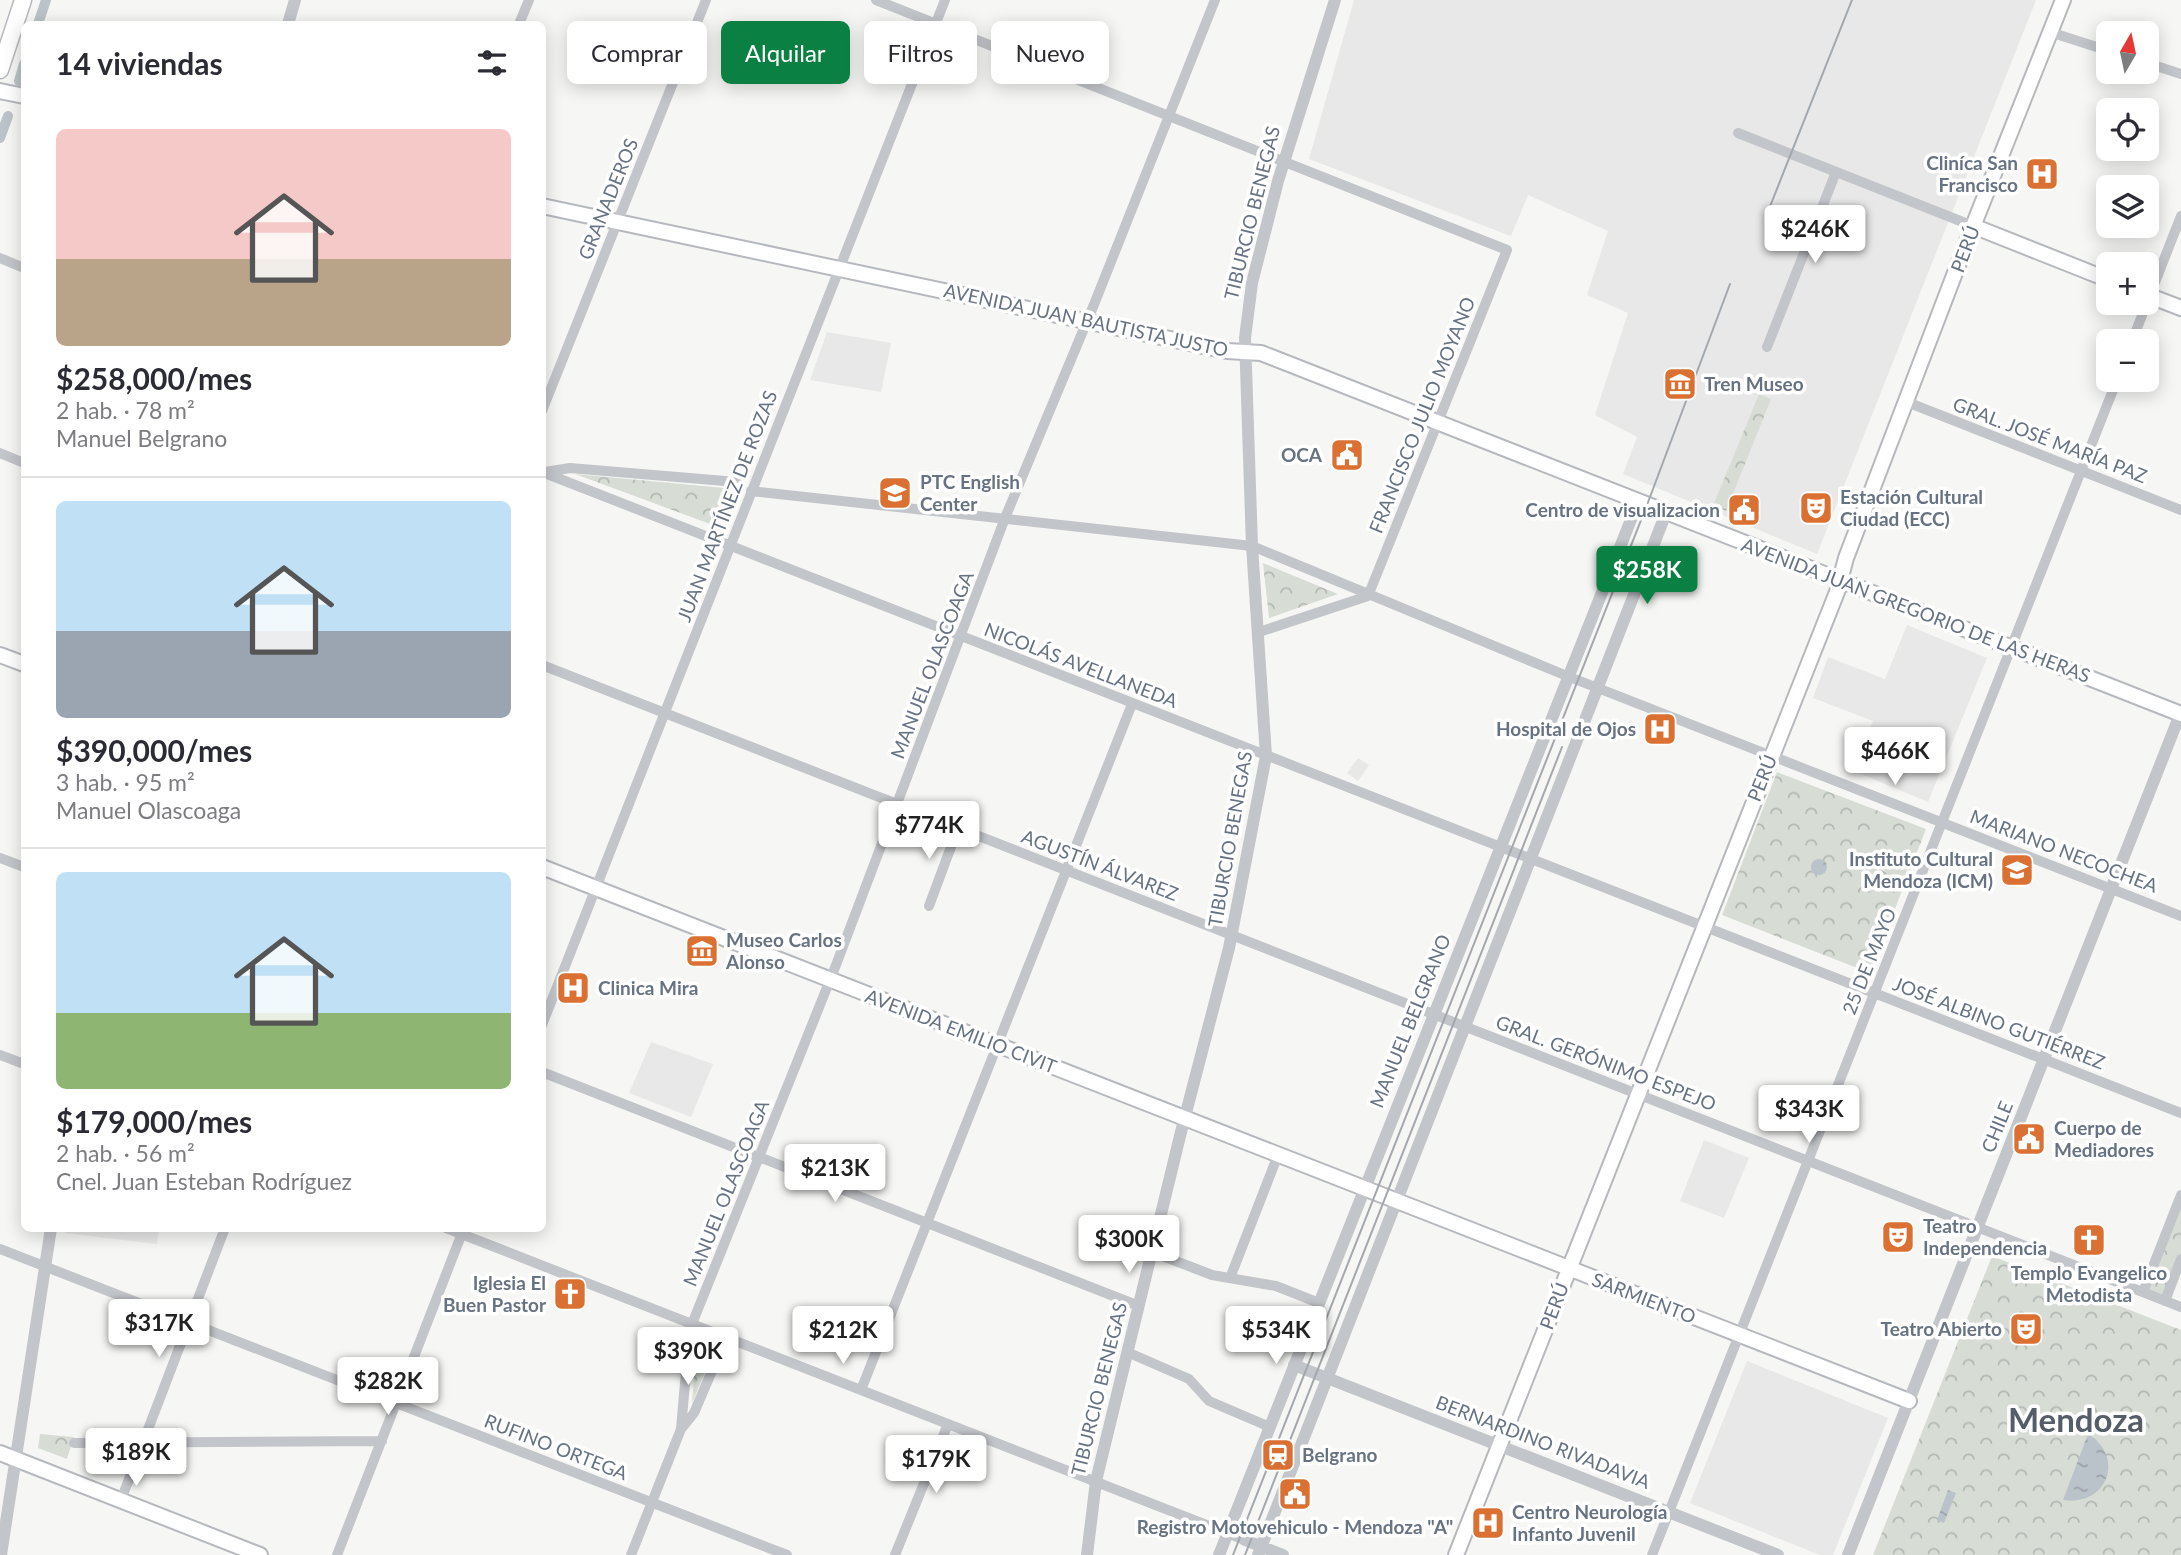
<!DOCTYPE html>
<html lang="es">
<head>
<meta charset="utf-8">
<style>
  :root { --surface:#fff; --page:#f7f7f7; --text:#2b2b33; --muted:#7c7c81; --line:#e1e1e2; --accent:#0b8043 }
  body { margin:0; font-family:Lato,sans-serif; background:var(--page); color:var(--text); height:100vh; display:flex; flex-direction:column; font-size:26px; white-space:nowrap }
  * { box-sizing:border-box; margin:0 }
  p { font-size:23px; color:var(--muted) }
  .icon { flex:none; width:38px; height:38px; fill:none; stroke:currentColor; stroke-width:2; stroke-linecap:round; stroke-linejoin:round }
  .map { position:relative; flex:1; overflow:hidden }
  .drawer { position:absolute; left:21px; top:21px; width:525px; height:1211px; display:flex; flex-direction:column; background:var(--surface); border-radius:10px; box-shadow:0 4px 18px #0003 }
  .drawer>* { flex:none }
  .hud { position:absolute; left:567px; top:21px; width:665px; height:63px; display:flex; gap:14px }
  .needle { width:46px; rotate:9deg }
  .tools { position:absolute; left:2096px; top:21px; display:grid; gap:14px }
  .tools a { display:grid; place-items:center; width:63px; height:63px; border-radius:10px; background:var(--surface); box-shadow:0 4px 18px #0003; font-size:35px }
  .price { position:absolute; translate:-50% -60px; padding:0 16px; border-radius:7px; background:#fff; color:#222; font-size:23px; line-height:46px; filter:drop-shadow(0 2px 4px #0008) }
  .price::after { content:''; position:absolute; left:50%; top:42px; width:21px; height:16px; margin-left:-10px; background:inherit; clip-path:polygon(0 0,100% 0,50% 100%) }
  .price.current { background:var(--accent); color:#fff }
  ul { padding:0; list-style:none }
  li { display:grid; align-content:center; gap:14px; height:371px; padding:0 35px }
  li+li { border-top:2px solid var(--line) }
  li span { display:grid; place-items:center; height:217px; border-radius:10px; color:#555 }
  li>.icon { margin-inline-start:auto }
  span .icon { width:126px; height:126px; fill:#fffc; stroke-width:1 }
  li b { font-size:30px }
  h2 { display:flex; justify-content:space-between; align-items:center; height:84px; padding:0 35px; font-size:30px }
  .pill { padding:0 24px; border-radius:10px; background:var(--surface); box-shadow:0 4px 18px #0003; font-size:24px; line-height:63px }
  .pill.current { background:var(--accent); color:#fff }
  .map>svg:first-child { display:block }
</style>
</head>
<body>
<div class="map">
<svg width="2181" height="1555" viewBox="0 0 2181 1555">
  <defs>
    <pattern id="park-crowns" width="20" height="18" patternUnits="userSpaceOnUse" patternTransform="scale(1.75)"><rect width="20" height="18" fill="#d7ddd5"/><path d="M2 6a3 3 0 1 1 6 0M12 15a3 3 0 1 1 6 0" fill="none" stroke="#b2b8b2"/></pattern>
    <pattern id="water-ripples" width="26" height="14" patternUnits="userSpaceOnUse" patternTransform="scale(1.75)"><rect width="26" height="14" fill="#bac3c9"/><path d="M2 4q2-2 4 0t4 0M15 11q2-2 4 0t4 0" fill="none" stroke="#9ba3a9"/></pattern>
  </defs>
  <rect width="100%" height="100%" fill="#f6f7f4"/>
  <!-- built -->
  <path fill="#e7e8e7" d="M1354 0H2036L1817 554 1623 474 1637 437 1595 415 1628 313 1587 295 1608 231 1528 195 1511 236 1309 159Z
    M827 332 891 343 881 392 810 380Z
    M1907 625 1987 658 1928 802 1854 771 1873 721 1813 698 1828 657 1885 679Z
    M1358 758 1369 765 1358 781 1347 773Z
    M651 1042 713 1064 691 1117 629 1093Z
    M1704 1140 1749 1158 1724 1218 1680 1201Z
    M65 1229 159 1228V1229L157 1244 65 1233Z
    M1747 1361 1888 1418 1833 1555H1820L1690 1503Z"/>
  <!-- park -->
  <path fill="url(#park-crowns)" d="M1759 394 1771 399 1726 511 1713 506Z
    M575 474 735 489 721 528Z
    M1263 563 1338 594 1269 618Z
    M1777 772 1926 829 1870 973 1722 915Z
    M2181 1195V1259L2165 1301 2143 1292Z
    M1992 1256 2181 1330V1555H1873Z
    M697 1342 715 1349 692 1403Z
    M40 1434 74 1437 67 1459 38 1448Z"/>
  <!-- water -->
  <path fill="url(#water-ripples)" d="M1811 867a8 8 0 1 1 16 0a8 8 0 1 1-16 0Z
    M2088 1434C2126 1457 2107 1507 2063 1500Z
    M1948 1490 1956 1493 1944 1523 1937 1520Z"/>
  <g fill="none" stroke-linecap="round" stroke-linejoin="round">
    <!-- canal -->
    <path stroke="#bac3c9" stroke-width="10" d="M38 24 46 0
      M19 81 24 64
      M0 138 8 116"/>
    <defs>
      <path id="secondary" d="M0 91 24 96
        M542 206 1227 351 1261 353 2181 714
        M1973 226 2109 280
        M2147 295 2181 308
        M0 655 24 664
        M542 867 1909 1401
        M0 1453 260 1555
        M1456 1555 1837 592 1846 558 1966 244 2063 0"/>
      <path id="primary" d="M0 70 23 0"/>
    </defs>
    <!-- secondary casing -->
    <use href="#secondary" stroke="#b5b8bd" stroke-width="18"/>
    <!-- primary casing -->
    <use href="#primary" stroke="#b5b9bd" stroke-width="19"/>
    <!-- minor -->
    <path stroke="#c2c5c9" stroke-width="10" d="M876 0 1507 250 1368 596 1259 632
      M519 24 529 0
      M2050 32 2109 51
      M2147 63 2181 74
      M1738 133 1973 226
      M0 258 24 268
      M2132 341 2181 216
      M1767 347 1836 172
      M1907 402 2181 510
      M542 411 706 0
      M0 453 24 463
      M542 472 2181 1113
      M545 472 570 468 737 482
      M751 491 1252 546 1567 676 2181 916
      M542 665 2181 1307
      M0 858 24 867
      M929 906 958 828
      M542 1025 945 0
      M0 1055 24 1064
      M542 1072 1139 1306
      M446 1228 1245 1540
      M0 1249 787 1555
      M1152 1252 1212 1275 1276 1286 1319 1303
      M1230 1278 1278 1155
      M2143 1292 2181 1195
      M2165 1301 2181 1259
      M1127 1352 1189 1379 1209 1401 1270 1427
      M861 1390 1132 704
      M682 1428 694 1413 717 1359
      M74 1443 382 1441
      M121 1500 225 1228
      M337 1555 464 1228
      M631 1555 681 1429 689 1337 692 1324 836 965 1005 518 1095 302 1215 0
      M895 1555 948 1424
      M1652 1555 2117 380"/>
    <!-- tertiary -->
    <path stroke="#c2c5c9" stroke-width="12" d="M288 24 295 0
      M1294 1365 1778 1555
      M1245 1540 1283 1555
      M1 1555 51 1228
      M1087 1555 1096 1481 1181 1132 1229 948 1266 756 1252 546 1245 338 1252 283 1278 181 1335 0
      M1219 1555 1638 502
      M1258 1555 1666 513
      M1848 1555 2181 712"/>
    <!-- secondary -->
    <use href="#secondary" stroke="#fff" stroke-width="14"/>
    <!-- primary -->
    <use href="#primary" stroke="#fff" stroke-width="16"/>
    <!-- tram -->
    <path stroke="#a3a8ae" stroke-width="2" d="M1767 214 1852 0
      M1233 1555 1647 505 1730 284
      M1245 1555 1562 747"/>
  </g>
  <!-- icons -->
  <defs>
    <symbol id="hospital-square" viewBox="-11 -11 22 22"><rect x="-9" y="-9" width="18" height="18" rx="4" fill="#da7031" stroke="#fff"/><path d="M-5-5h3v3.5h4V-5h3V5h-3V1.5h-4V5h-3Z" fill="#fff"/></symbol>
    <symbol id="museum-square" viewBox="-11 -11 22 22"><rect x="-9" y="-9" width="18" height="18" rx="4" fill="#da7031" stroke="#fff"/><path d="M0-6L6-3V-2H-6V-3ZM-5-1h2V3h-2ZM-1-1h2V3h-2ZM3-1h2V3H3ZM-6 4H6V6H-6Z" fill="#fff"/></symbol>
    <symbol id="civic-square" viewBox="-11 -11 22 22"><rect x="-9" y="-9" width="18" height="18" rx="4" fill="#da7031" stroke="#fff"/><path d="M-.6-6.5H3V-4.5H.6V-3L4-1V1h2V6H-6V1h2V-1L-.6-3ZM-1.2 2.5V6h2.4V2.5Z" fill="#fff"/></symbol>
    <symbol id="university-square" viewBox="-11 -11 22 22"><rect x="-9" y="-9" width="18" height="18" rx="4" fill="#da7031" stroke="#fff"/><path d="M0-5L7-2L0 1L-7-2ZM-4 1L0 2.5L4 1V4Q0 6-4 4Z" fill="#fff"/></symbol>
    <symbol id="theatre-square" viewBox="-11 -11 22 22"><rect x="-9" y="-9" width="18" height="18" rx="4" fill="#da7031" stroke="#fff"/><path d="M-5-5.5Q0-4 5-5.5V0Q5 5 0 6Q-5 5-5 0ZM-3.3-2.5H-1v1.5H-3.3ZM1-2.5H3.3v1.5H1ZM-2.8 1Q0 5.5 2.8 1Z" fill="#fff"/></symbol>
    <symbol id="church-square" viewBox="-11 -11 22 22"><rect x="-9" y="-9" width="18" height="18" rx="4" fill="#da7031" stroke="#fff"/><path d="M-1.2-6h2.4v3.5h3.3v2.4h-3.3V6h-2.4V-.1h-3.3v-2.4h3.3Z" fill="#fff"/></symbol>
    <symbol id="station-square" viewBox="-11 -11 22 22"><rect x="-9" y="-9" width="18" height="18" rx="4" fill="#da7031" stroke="#fff"/><path d="M-3-6H3Q5-6 5-4V2Q5 4 3 4L4.5 6H3L1.5 4h-3L-3 6H-4.5L-3 4Q-5 4-5 2V-4Q-5-6-3-6ZM-3.5-4v3h7v-3ZM-3.5 1v1.5H-2V1ZM2 1v1.5H3.5V1Z" fill="#fff"/></symbol>
  </defs>
  <g fill-rule="evenodd">
    <use href="#hospital-square" x="2023" y="155" width="38" height="38"/>
    <use href="#museum-square" x="1661" y="365" width="38" height="38"/>
    <use href="#civic-square" x="1328" y="436" width="38" height="38"/>
    <use href="#university-square" x="876" y="474" width="38" height="38"/>
    <use href="#theatre-square" x="1797" y="489" width="38" height="38"/>
    <use href="#civic-square" x="1725" y="491" width="38" height="38"/>
    <use href="#hospital-square" x="1641" y="710" width="38" height="38"/>
    <use href="#university-square" x="1998" y="851" width="38" height="38"/>
    <use href="#museum-square" x="683" y="932" width="38" height="38"/>
    <use href="#hospital-square" x="554" y="969" width="38" height="38"/>
    <use href="#civic-square" x="2010" y="1120" width="38" height="38"/>
    <use href="#theatre-square" x="1879" y="1218" width="38" height="38"/>
    <use href="#church-square" x="2070" y="1221" width="38" height="38"/>
    <use href="#church-square" x="551" y="1275" width="38" height="38"/>
    <use href="#theatre-square" x="2007" y="1310" width="38" height="38"/>
    <use href="#station-square" x="1259" y="1436" width="38" height="38"/>
    <use href="#civic-square" x="1276" y="1475" width="38" height="38"/>
    <use href="#hospital-square" x="1469" y="1504" width="38" height="38"/>
  </g>
  <g text-anchor="middle" stroke-width="7" stroke-linejoin="round" paint-order="stroke">
    <!-- poi labels -->
    <g font-size="19" font-weight="bold" fill="#677383" stroke="#fff" text-anchor="start">
      <text x="2018" y="170" text-anchor="end">Cliníca San<tspan x="2018" dy="22">Francisco</tspan></text>
      <text x="1704" y="391">Tren Museo</text>
      <text x="1322" y="462" text-anchor="end">OCA</text>
      <text x="920" y="489">PTC English<tspan x="920" dy="22">Center</tspan></text>
      <text x="1840" y="504">Estación Cultural<tspan x="1840" dy="22">Ciudad (ECC)</tspan></text>
      <text x="1720" y="517" text-anchor="end">Centro de visualizacion</text>
      <text x="1636" y="736" text-anchor="end">Hospital de Ojos</text>
      <text x="1993" y="866" text-anchor="end">Instituto Cultural<tspan x="1993" dy="22">Mendoza (ICM)</tspan></text>
      <text x="726" y="947">Museo Carlos<tspan x="726" dy="22">Alonso</tspan></text>
      <text x="598" y="995">Clinica Mira</text>
      <text x="2054" y="1135">Cuerpo de<tspan x="2054" dy="22">Mediadores</tspan></text>
      <text x="1923" y="1233">Teatro<tspan x="1923" dy="22">Independencia</tspan></text>
      <text x="2089" y="1280" text-anchor="middle">Templo Evangelico<tspan x="2089" dy="22">Metodista</tspan></text>
      <text x="546" y="1290" text-anchor="end">Iglesia El<tspan x="546" dy="22">Buen Pastor</tspan></text>
      <text x="2002" y="1336" text-anchor="end">Teatro Abierto</text>
      <text x="1302" y="1462">Belgrano</text>
      <text x="1512" y="1519">Centro Neurología<tspan x="1512" dy="22">Infanto Juvenil</tspan></text>
      <text x="1295" y="1534" text-anchor="middle">Registro Motovehiculo - Mendoza "A"</text>
    </g>
    <!-- street labels -->
    <g font-size="19" fill="#677383" stroke="#fff">
      <text transform="translate(608 199) rotate(-68)" y="7">GRANADEROS</text>
      <text transform="translate(1252 213) rotate(-76)" y="7">TIBURCIO BENEGAS</text>
      <text transform="translate(1965 249) rotate(-69)" y="7">PERÚ</text>
      <text transform="translate(1086 320) rotate(12)" y="7">AVENIDA JUAN BAUTISTA JUSTO</text>
      <text transform="translate(1422 415) rotate(-68)" y="7">FRANCISCO JULIO MOYANO</text>
      <text transform="translate(2050 440) rotate(21)" y="7">GRAL. JOSÉ MARÍA PAZ</text>
      <text transform="translate(727 506) rotate(-69)" y="7">JUAN MARTÍNEZ DE ROZAS</text>
      <text transform="translate(1916 610) rotate(21)" y="7">AVENIDA JUAN GREGORIO DE LAS HERAS</text>
      <text transform="translate(932 665) rotate(-69)" y="7">MANUEL OLASCOAGA</text>
      <text transform="translate(1081 665) rotate(21)" y="7">NICOLÁS AVELLANEDA</text>
      <text transform="translate(1762 778) rotate(-68)" y="7">PERÚ</text>
      <text transform="translate(1230 839) rotate(-80)" y="7">TIBURCIO BENEGAS</text>
      <text transform="translate(2064 851) rotate(21)" y="7">MARIANO NECOCHEA</text>
      <text transform="translate(1100 865) rotate(21)" y="7">AGUSTÍN ÁLVAREZ</text>
      <text transform="translate(1869 961) rotate(-68)" y="7">25 DE MAYO</text>
      <text transform="translate(1410 1021) rotate(-68)" y="7">MANUEL BELGRANO</text>
      <text transform="translate(1999 1023) rotate(21)" y="7">JOSÉ ALBINO GUTIÉRREZ</text>
      <text transform="translate(961 1031) rotate(21)" y="7">AVENIDA EMILIO CIVIT</text>
      <text transform="translate(1606 1063) rotate(21)" y="7">GRAL. GERÓNIMO ESPEJO</text>
      <text transform="translate(1997 1127) rotate(-68)" y="7">CHILE</text>
      <text transform="translate(726 1193) rotate(-68)" y="7">MANUEL OLASCOAGA</text>
      <text transform="translate(1644 1298) rotate(21)" y="7">SARMIENTO</text>
      <text transform="translate(1554 1306) rotate(-69)" y="7">PERÚ</text>
      <text transform="translate(1099 1389) rotate(-76)" y="7">TIBURCIO BENEGAS</text>
      <text transform="translate(1543 1442) rotate(21)" y="7">BERNARDINO RIVADAVIA</text>
      <text transform="translate(556 1447) rotate(21)" y="7">RUFINO ORTEGA</text>
    </g>
    <!-- town labels -->
    <g font-size="33" font-weight="bold" fill="#555d69" stroke="#fff">
      <text x="2076" y="1432">Mendoza</text>
    </g>
  </g>
</svg>
<div class="tools">
<a><svg class="needle" viewBox="-14 -14 28 28"><path d="M0-13l5 13h-10z" fill="#e53935"/><path d="M0 13l5-13h-10z" fill="#7c7c81"/></svg></a>
<a><svg class="icon" aria-label="locate" viewBox="0 0 24 24"><circle cx="12" cy="12" r="6"/><path d="M12 2v4M12 18v4M2 12h4M18 12h4"/></svg></a>
<a><svg class="icon" aria-label="layers" viewBox="0 0 24 24"><path d="M12 4l9 5-9 5-9-5zM3 14l9 5 9-5"/></svg></a>
<a>+</a>
<a>−</a>
</div>
<b class="price" style="left:1815px;top:265px">$246K</b>
<b class="price current" style="left:1647px;top:606px">$258K</b>
<b class="price" style="left:1895px;top:787px">$466K</b>
<b class="price" style="left:929px;top:861px">$774K</b>
<b class="price" style="left:1809px;top:1145px">$343K</b>
<b class="price" style="left:835px;top:1204px">$213K</b>
<b class="price" style="left:1129px;top:1275px">$300K</b>
<b class="price" style="left:159px;top:1359px">$317K</b>
<b class="price" style="left:843px;top:1366px">$212K</b>
<b class="price" style="left:1276px;top:1366px">$534K</b>
<b class="price" style="left:688px;top:1387px">$390K</b>
<b class="price" style="left:388px;top:1417px">$282K</b>
<b class="price" style="left:136px;top:1488px">$189K</b>
<b class="price" style="left:936px;top:1495px">$179K</b>
<div class="hud">
<a class="pill">Comprar</a>
<a class="pill current">Alquilar</a>
<a class="pill">Filtros</a>
<a class="pill">Nuevo</a>
</div>
<section class="drawer">
<h2>14 viviendas<svg class="icon" aria-label="filters" viewBox="0 0 24 24"><path d="M4 7h16M4 17h16"/><circle cx="9" cy="7" r="2"/><circle cx="15" cy="17" r="2"/></svg></h2>
<ul>
<li><span style="background:linear-gradient(#f6c9c9 60%,#b9a48a 0)"><svg class="icon" aria-label="home" viewBox="0 0 24 24"><path d="M3 11l9-7 9 7M6 9v11h12V9"/></svg></span><div><b>$258,000/mes</b><p>2 hab. · 78 m²</p><p>Manuel Belgrano</p></div></li>
<li><span style="background:linear-gradient(#bfe0f5 60%,#9aa5b1 0)"><svg class="icon" aria-label="home" viewBox="0 0 24 24"><path d="M3 11l9-7 9 7M6 9v11h12V9"/></svg></span><div><b>$390,000/mes</b><p>3 hab. · 95 m²</p><p>Manuel Olascoaga</p></div></li>
<li><span style="background:linear-gradient(#bfe0f5 65%,#8fb573 0)"><svg class="icon" aria-label="home" viewBox="0 0 24 24"><path d="M3 11l9-7 9 7M6 9v11h12V9"/></svg></span><div><b>$179,000/mes</b><p>2 hab. · 56 m²</p><p>Cnel. Juan Esteban Rodríguez</p></div></li>
</ul>
</section>
</div>
</body>
</html>
